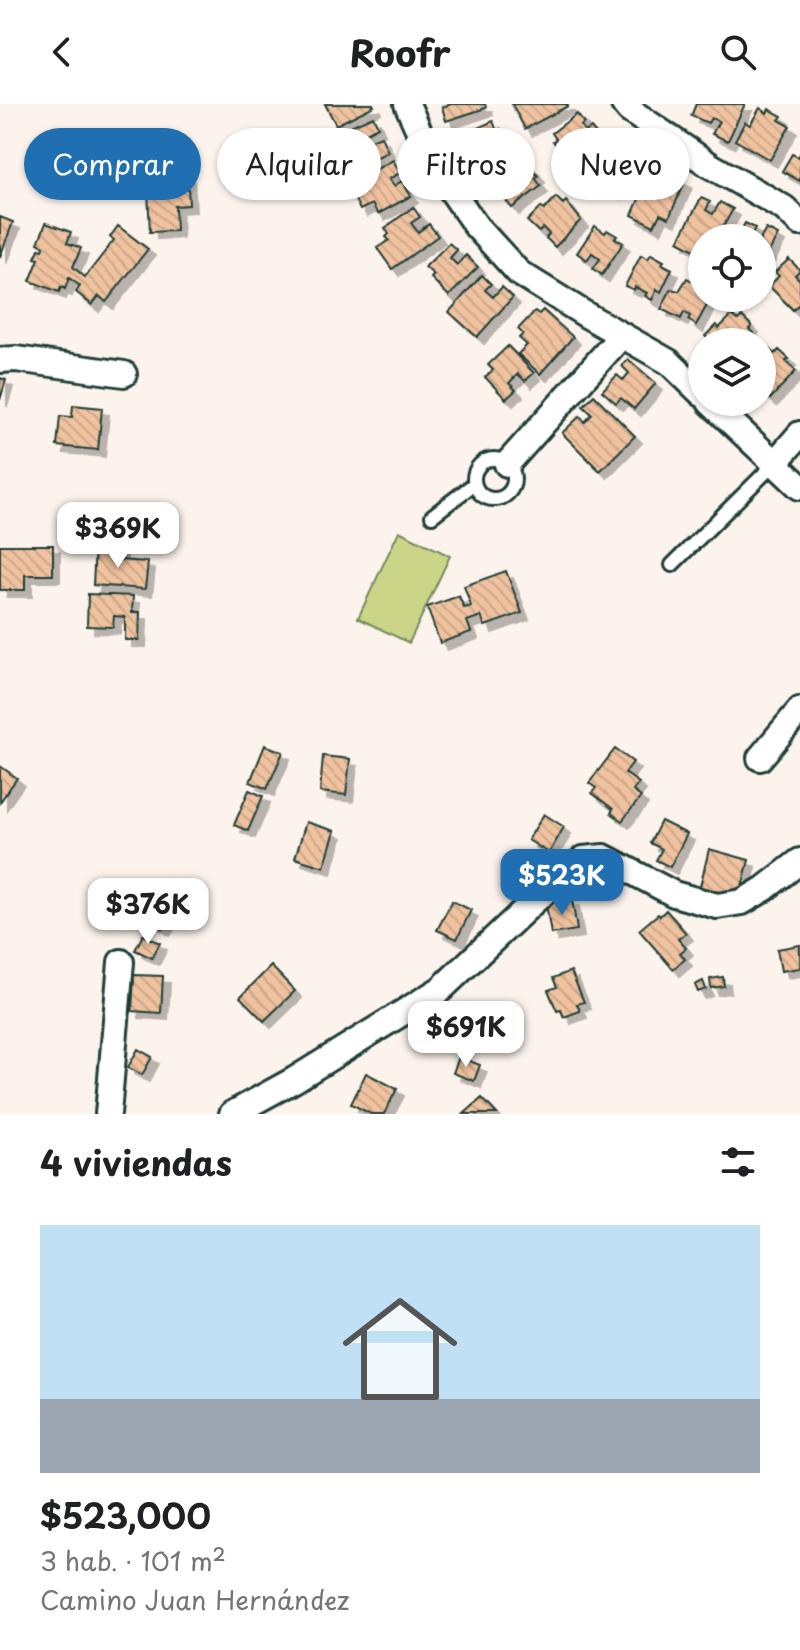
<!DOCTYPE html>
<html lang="es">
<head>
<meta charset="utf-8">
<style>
  :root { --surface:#fff; --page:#f6f6f6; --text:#202124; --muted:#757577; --line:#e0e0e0; --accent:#1f6fb2 }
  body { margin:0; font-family:"Playpen Sans",sans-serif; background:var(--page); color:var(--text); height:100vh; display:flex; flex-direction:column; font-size:30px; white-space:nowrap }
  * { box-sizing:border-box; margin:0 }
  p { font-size:26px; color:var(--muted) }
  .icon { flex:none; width:44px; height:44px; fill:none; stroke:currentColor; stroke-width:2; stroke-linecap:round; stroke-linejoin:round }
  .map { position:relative; height:1010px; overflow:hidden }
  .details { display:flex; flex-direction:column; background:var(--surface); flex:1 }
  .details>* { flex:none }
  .hud { position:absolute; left:24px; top:24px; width:752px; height:72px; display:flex; gap:16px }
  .fabs { position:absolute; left:688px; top:120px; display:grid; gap:16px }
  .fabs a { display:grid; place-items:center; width:88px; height:88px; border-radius:50%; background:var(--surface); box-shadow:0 2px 6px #0004; font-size:40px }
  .price { position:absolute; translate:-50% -68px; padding:0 18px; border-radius:16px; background:#fff; color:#222; font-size:26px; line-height:52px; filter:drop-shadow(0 2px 4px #0008) }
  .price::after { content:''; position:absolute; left:50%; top:48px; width:24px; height:18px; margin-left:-12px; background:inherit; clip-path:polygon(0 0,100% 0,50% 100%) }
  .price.selected { background:var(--accent); color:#fff }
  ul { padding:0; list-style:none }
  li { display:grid; align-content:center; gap:16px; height:424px; padding:0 40px }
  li+li { border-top:2px solid var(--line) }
  li span { display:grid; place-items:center; height:248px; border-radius:0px; color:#555 }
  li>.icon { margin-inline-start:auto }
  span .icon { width:144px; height:144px; fill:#fffc; stroke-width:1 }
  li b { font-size:34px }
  h2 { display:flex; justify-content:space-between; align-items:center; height:96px; padding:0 40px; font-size:34px }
  .pill { padding:0 28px; border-radius:36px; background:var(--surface); box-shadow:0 2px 6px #0004; font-size:28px; line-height:72px }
  .pill.selected { background:var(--accent); color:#fff }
  header { display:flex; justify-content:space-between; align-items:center; height:104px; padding:0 40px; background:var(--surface); font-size:36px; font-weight:700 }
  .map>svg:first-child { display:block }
</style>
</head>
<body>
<header><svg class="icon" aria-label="back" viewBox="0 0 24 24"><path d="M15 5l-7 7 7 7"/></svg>Roofr<svg class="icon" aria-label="search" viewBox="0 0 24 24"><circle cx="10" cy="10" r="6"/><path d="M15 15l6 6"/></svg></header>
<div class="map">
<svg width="800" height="1010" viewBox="0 0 800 1010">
  <defs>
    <pattern id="building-back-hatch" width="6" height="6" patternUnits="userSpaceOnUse" patternTransform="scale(2)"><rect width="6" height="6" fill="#f0c29f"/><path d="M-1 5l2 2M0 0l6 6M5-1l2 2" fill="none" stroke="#cda88a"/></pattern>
    <filter id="shadow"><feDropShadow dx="7" dy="7" stdDeviation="0" flood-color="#0004"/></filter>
  </defs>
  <rect width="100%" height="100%" fill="#fcf3ec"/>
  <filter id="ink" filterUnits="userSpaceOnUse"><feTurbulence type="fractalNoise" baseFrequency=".0125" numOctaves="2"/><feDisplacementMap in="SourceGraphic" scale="16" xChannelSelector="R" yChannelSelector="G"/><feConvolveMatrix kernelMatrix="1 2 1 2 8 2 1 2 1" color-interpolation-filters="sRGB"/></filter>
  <g filter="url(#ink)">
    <!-- pitch -->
    <path fill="#cad588" stroke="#74895e" stroke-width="2" d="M399 427 450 452 409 539 358 514Z"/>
    <!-- building -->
    <path fill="url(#building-back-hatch)" stroke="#1f3d34" stroke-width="2" filter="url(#shadow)" d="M325 0H373L374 2 336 21Z
      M451 0H485L486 4 446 17 442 3Z
      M512 0H567L568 2 525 25Z
      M696 0H745L728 37 712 30 719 17 711 14 708 19 691 12Z
      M760 4 767 9 769 5 782 12 779 16 790 22 770 56 735 36 745 18 750 21Z
      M577 10 584 19 581 22 585 28 591 24 597 31 566 54 553 37 556 35 552 29Z
      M373 12 378 23 366 29 369 37 381 32 388 48 353 64 337 28Z
      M493 17 497 27 501 25 511 47 475 63 460 32Z
      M614 38 623 47 618 52 625 58 632 50 641 59 614 89 589 65Z
      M792 50 798 53 800 50V77L782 67Z
      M393 56 400 69 389 75 394 82 402 77 411 92 378 110 372 100 360 106 354 94 364 88 362 84 366 81 362 73Z
      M521 58 527 65 531 62 538 72 535 74 541 82 512 104 493 80Z
      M650 63 665 70 661 79 671 83 676 73 685 77 669 114 660 110 654 122 632 111 644 84 640 82Z
      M187 65 189 101 175 102 176 127 150 128 147 67Z
      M556 93 563 100 566 97 581 116 555 143 546 134 549 130 543 124 539 128 527 117 541 103 544 106Z
      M701 94 710 98 706 106 713 110 720 98 733 105 717 134H702V150L678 137Z
      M413 103 420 113 411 119 418 128 429 120 438 132 392 165 377 144 389 136 386 133 389 130 385 124Z
      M0 113 13 118 0 153Z
      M46 119 71 128 67 139 81 144 73 163 85 173 114 136 110 133 118 122 148 145 106 198 99 192 92 201 76 188 80 182 69 174 65 185 61 183 59 188 30 177 39 155 35 154 39 145 43 146 44 142 38 139Z
      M745 119 755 124 750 133 753 134H737Z
      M595 122 605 129 607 126 617 132 615 134 623 139 602 171 593 165 600 155 592 149 587 156 577 149Z
      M766 125 778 131 762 161 761 134Z
      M449 139 457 146 450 154 457 161 466 151 478 163 449 192 431 174 434 171 425 163Z
      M651 150 664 157 662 160 672 165 661 188 657 185 652 196 645 192 647 189 635 183 634 186 625 182 641 151 648 155Z
      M789 155 800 166 795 171 800 176V199L793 206 769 182 779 172 775 168Z
      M482 171 491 180 485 186 493 193 502 183 513 193 477 233 449 208Z
      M687 174 694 178 697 175 702 178V194H711L696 221 688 216 690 212 684 208 681 215 661 205 671 185 679 187Z
      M543 206 573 233 540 270 518 250 527 241 519 234 523 230 518 225 535 207 539 210Z
      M732 211 738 216 742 212 752 222 749 225 756 232 751 238H711L705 232 716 221 719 224Z
      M508 242 534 269 525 277 518 270 509 279 516 286 506 295 485 273 493 266 488 261Z
      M769 244 775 250 779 246 789 255 786 257 796 267 770 295 762 288V251Z
      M628 255 656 279 634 305 621 294 616 299 602 287 617 271 623 276 629 269 622 262Z
      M0 274 6 276 0 296Z
      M594 291 635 332 600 367 562 329 580 312 585 318 592 310 583 302Z
      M73 301 102 304 98 346 57 342 60 312 72 313Z
      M0 441H53V471H25V486H0Z
      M95 442 120 444 119 456 148 458 145 485 93 481Z
      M506 467 522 509 485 522 481 512 467 517 471 528 440 539 427 503 459 492 464 504 471 502 464 482Z
      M88 490 133 492 132 508H140L139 536H125V513L114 512 113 523 87 522Z
      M265 641 283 648 267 685 250 678Z
      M615 645 633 658 625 669 639 679 633 687 641 693 622 717 611 709 613 705 592 689 596 684 589 679Z
      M323 652 350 655 346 691 320 688Z
      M0 662 17 674 0 698Z
      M249 686 263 692 248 727 234 721Z
      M544 710 564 723 549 749 528 736Z
      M661 717 687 730 670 763 656 756 662 745 650 739Z
      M306 718 335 727 324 763 295 754Z
      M709 745 749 756 739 794 712 791 713 786 700 783Z
      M166 775 186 789 163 825 142 812Z
      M572 795 577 826 551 830 546 800Z
      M452 797 471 806 457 835 437 826Z
      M666 806 686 829 678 835 686 844 680 849 685 855 673 865 639 826 658 810 660 812Z
      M143 831 160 839 152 854 135 846Z
      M800 841V864L781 867 777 845Z
      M271 862 295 887 264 917 240 893Z
      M571 867 584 898 577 900 580 907 564 913 561 906 557 907 548 886 557 883 553 874Z
      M134 871 163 872 161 909 132 907Z
      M723 873 724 882 711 884 710 875Z
      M703 877 706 885 698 888 695 881Z
      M138 945 152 953 142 971 128 963Z
      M459 953 480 961 474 977 453 969Z
      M366 969 397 985 384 1010H371L351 1000Z
      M482 994 497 1010H464Z"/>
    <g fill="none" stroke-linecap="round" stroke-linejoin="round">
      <defs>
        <path id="service" d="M474 375a20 20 0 1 1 40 0a20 20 0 1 1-40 0Z
          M432 412 474 380
          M672 461 774 360"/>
        <path id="minor" d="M407 0 434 61 476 122 519 169 588 212 669 258 702 290
          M624 0 629 6 711 62 784 104 800 119
          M0 256 16 255 124 270
          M710 298 800 383
          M507 360 622 231
          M774 360 800 330
          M760 654 800 606
          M108 1010 121 858
          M232 1010 294 976 441 885 532 799 583 755 604 753 674 790 717 802 742 798 764 785 800 757"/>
      </defs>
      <!-- service casing -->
      <use href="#service" stroke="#1f3d34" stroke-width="18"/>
      <!-- minor casing -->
      <use href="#minor" stroke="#1f3d34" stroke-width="30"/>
      <!-- service -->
      <use href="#service" stroke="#fff" stroke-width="12"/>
      <!-- minor -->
      <use href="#minor" stroke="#fff" stroke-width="24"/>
    </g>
  </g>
</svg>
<div class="fabs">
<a><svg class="icon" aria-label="locate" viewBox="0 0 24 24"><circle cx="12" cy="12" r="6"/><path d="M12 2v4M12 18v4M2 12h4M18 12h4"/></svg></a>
<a><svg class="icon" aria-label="layers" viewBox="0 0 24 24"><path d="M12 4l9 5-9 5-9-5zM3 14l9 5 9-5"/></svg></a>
</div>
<b class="price" style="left:118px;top:466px">$369K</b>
<b class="price selected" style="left:562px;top:813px">$523K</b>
<b class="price" style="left:148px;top:842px">$376K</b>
<b class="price" style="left:466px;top:965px">$691K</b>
<div class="hud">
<a class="pill selected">Comprar</a>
<a class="pill">Alquilar</a>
<a class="pill">Filtros</a>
<a class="pill">Nuevo</a>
</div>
</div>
<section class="details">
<h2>4 viviendas<svg class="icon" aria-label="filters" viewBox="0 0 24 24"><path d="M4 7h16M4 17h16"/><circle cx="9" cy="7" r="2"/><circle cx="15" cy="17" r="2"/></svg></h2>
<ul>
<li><span style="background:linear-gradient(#bfe0f5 70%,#9aa5b1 0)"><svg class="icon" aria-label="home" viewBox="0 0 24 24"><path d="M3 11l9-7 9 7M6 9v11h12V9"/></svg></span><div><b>$523,000</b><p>3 hab. · 101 m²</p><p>Camino Juan Hernández</p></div></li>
</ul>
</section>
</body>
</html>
